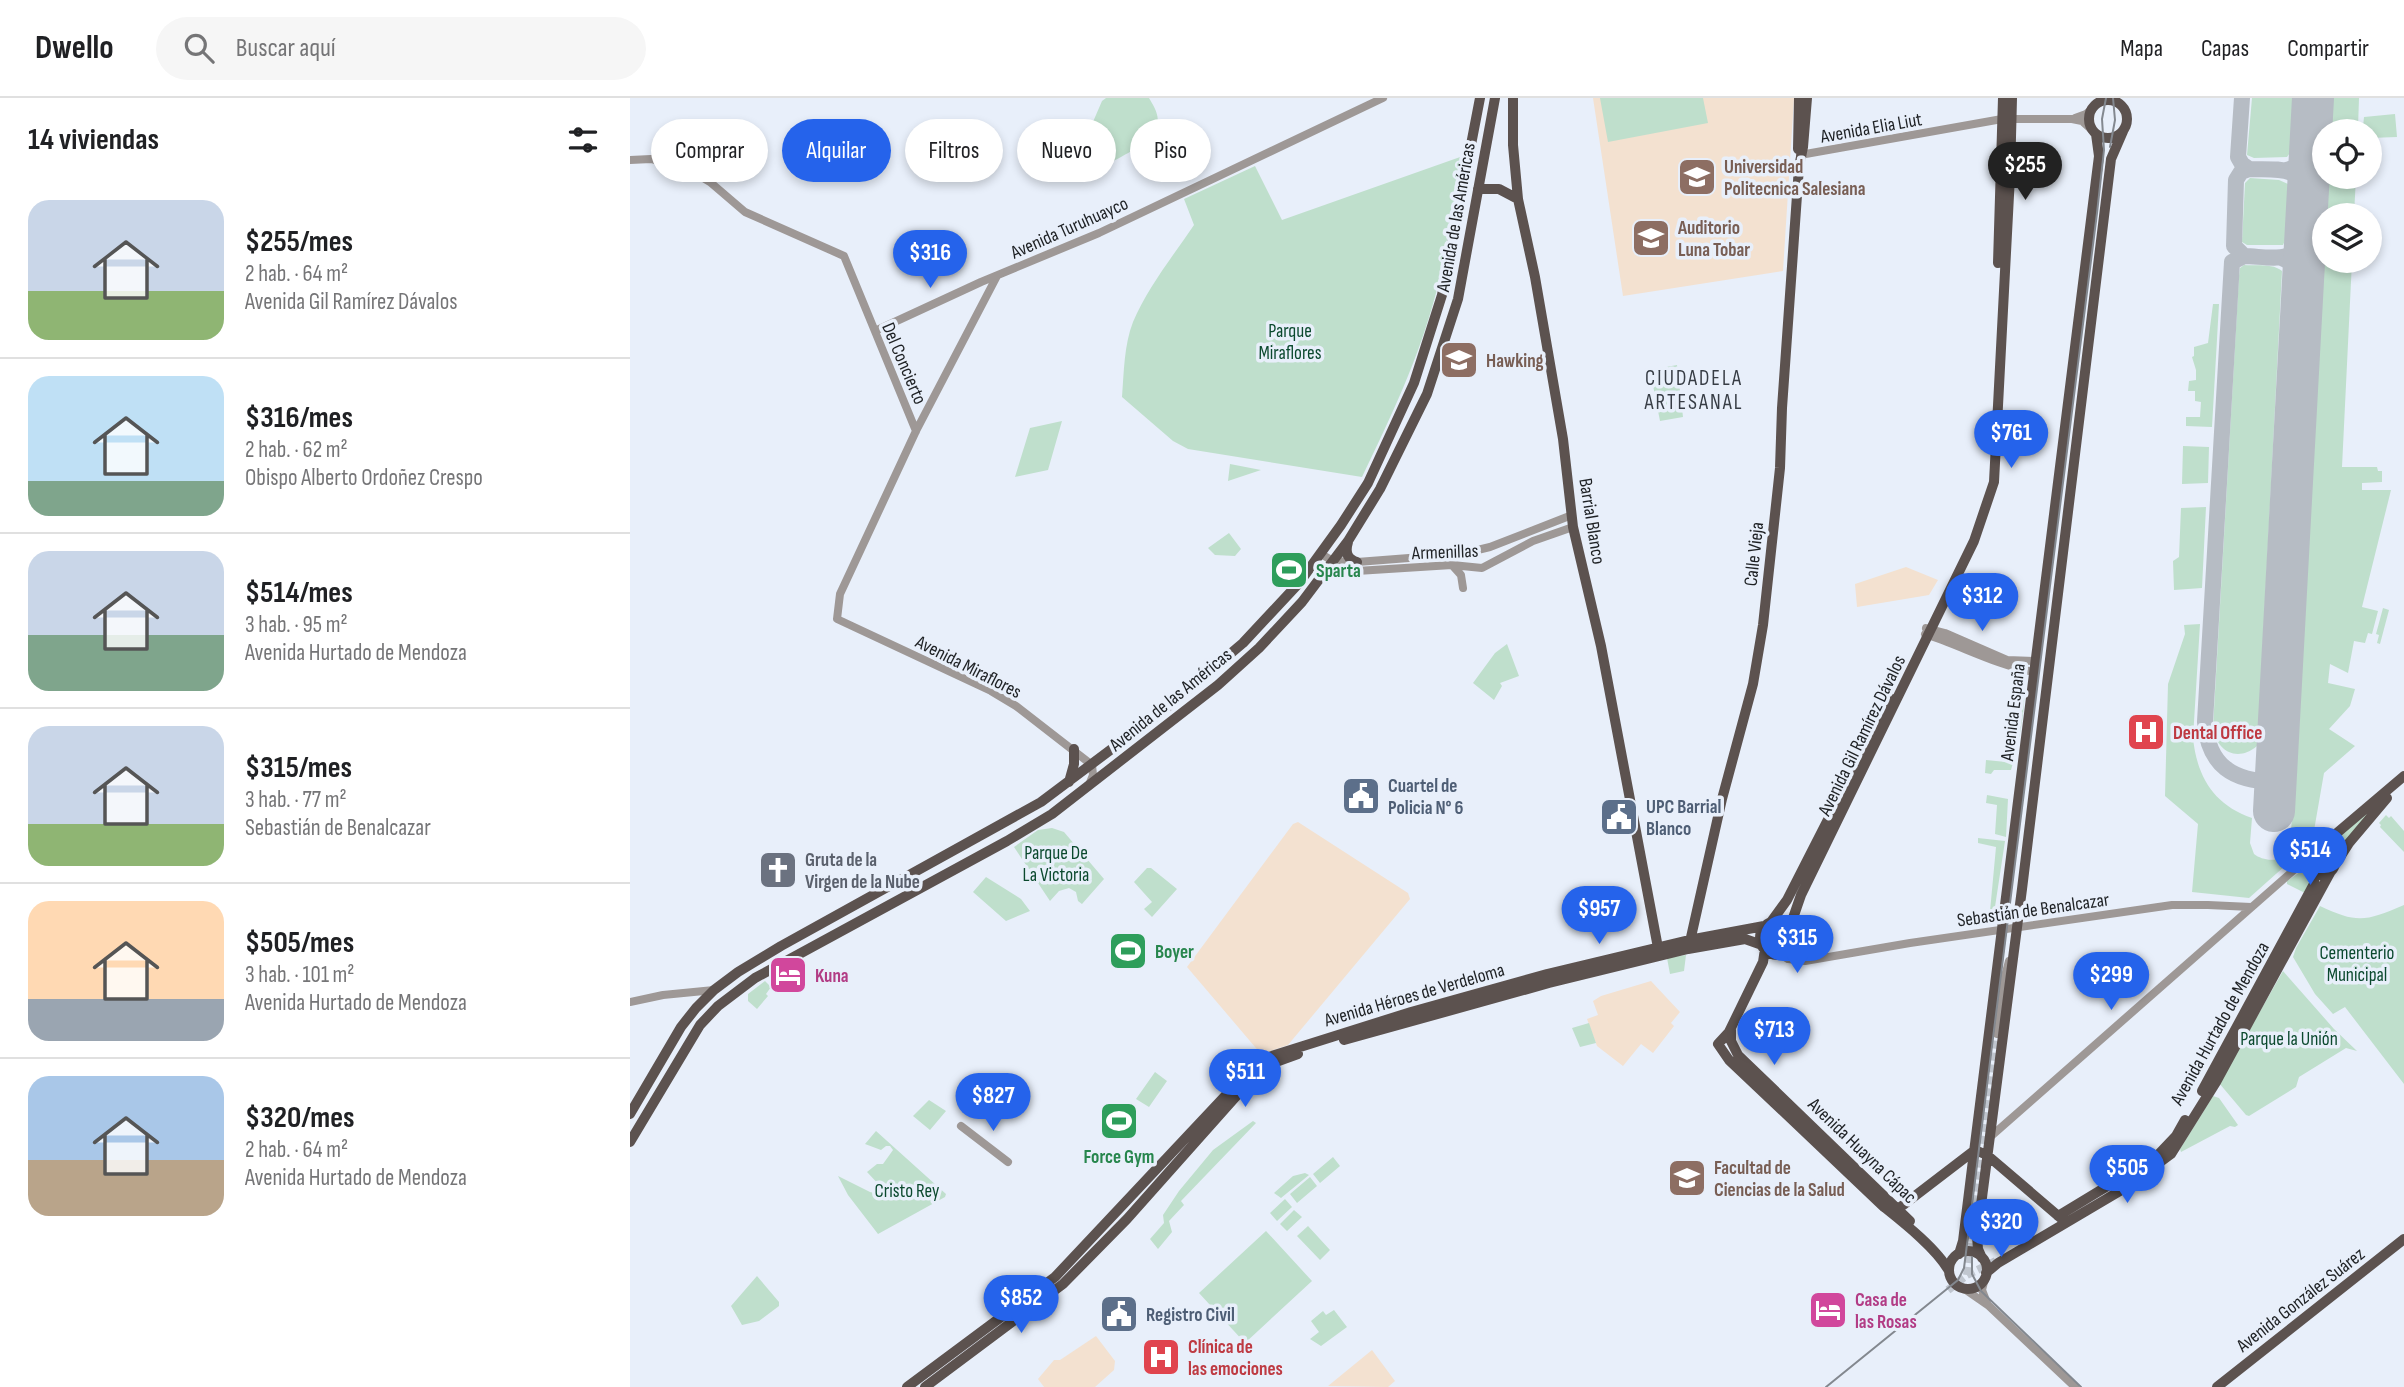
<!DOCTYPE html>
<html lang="es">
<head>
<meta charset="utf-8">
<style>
  :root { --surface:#fff; --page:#f6f6f6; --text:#202124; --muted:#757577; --line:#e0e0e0; --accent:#2563eb }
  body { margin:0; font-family:"Sofia Sans Condensed",sans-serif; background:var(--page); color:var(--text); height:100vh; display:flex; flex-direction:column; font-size:26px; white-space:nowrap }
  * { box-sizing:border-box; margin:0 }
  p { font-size:23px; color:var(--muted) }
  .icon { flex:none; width:38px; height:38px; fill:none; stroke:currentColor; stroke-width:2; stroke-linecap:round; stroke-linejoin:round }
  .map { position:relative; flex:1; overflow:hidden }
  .details { display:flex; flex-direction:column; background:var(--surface); width:630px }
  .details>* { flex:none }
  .hud { position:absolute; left:21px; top:21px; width:665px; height:63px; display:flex; gap:14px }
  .fabs { position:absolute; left:1682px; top:21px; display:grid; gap:14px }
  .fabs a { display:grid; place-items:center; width:70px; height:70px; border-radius:50%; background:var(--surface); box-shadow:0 4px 10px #0003; font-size:35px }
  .price { position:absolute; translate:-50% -60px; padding:0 16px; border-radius:24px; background:var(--accent); color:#fff; font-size:23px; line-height:46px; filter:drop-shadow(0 2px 4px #0008) }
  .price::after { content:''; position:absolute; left:50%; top:42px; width:21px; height:16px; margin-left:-10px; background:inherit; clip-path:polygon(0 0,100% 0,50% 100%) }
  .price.selected { background:#222; color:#fff }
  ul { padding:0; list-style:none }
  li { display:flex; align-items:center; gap:21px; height:175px; padding:0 28px }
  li+li { border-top:2px solid var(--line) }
  li span { display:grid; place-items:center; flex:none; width:196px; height:140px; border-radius:21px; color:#555 }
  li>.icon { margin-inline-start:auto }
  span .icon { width:84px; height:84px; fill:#fffc; stroke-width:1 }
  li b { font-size:30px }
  h2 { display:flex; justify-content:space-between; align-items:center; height:84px; padding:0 28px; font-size:30px }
  .chip { padding:0 24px; border-radius:32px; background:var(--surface); box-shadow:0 4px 10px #0003; font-size:24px; line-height:63px }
  .chip.selected { background:var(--accent); color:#fff }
  header { display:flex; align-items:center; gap:42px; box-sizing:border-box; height:98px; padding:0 35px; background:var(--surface); border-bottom:2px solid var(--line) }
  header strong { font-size:33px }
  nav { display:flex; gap:38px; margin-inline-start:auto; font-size:24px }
  .search { width:490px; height:63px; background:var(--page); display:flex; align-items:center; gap:18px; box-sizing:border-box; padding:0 24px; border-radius:38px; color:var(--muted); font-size:26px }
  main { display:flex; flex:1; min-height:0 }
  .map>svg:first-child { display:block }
</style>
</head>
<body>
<header>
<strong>Dwello</strong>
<div class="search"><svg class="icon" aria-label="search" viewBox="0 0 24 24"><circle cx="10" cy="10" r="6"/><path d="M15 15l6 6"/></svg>Buscar aquí</div>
<nav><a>Mapa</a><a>Capas</a><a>Compartir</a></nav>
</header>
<main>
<section class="details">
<h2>14 viviendas<svg class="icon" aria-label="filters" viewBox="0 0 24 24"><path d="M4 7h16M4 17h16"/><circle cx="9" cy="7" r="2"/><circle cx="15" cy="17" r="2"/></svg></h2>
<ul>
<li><span style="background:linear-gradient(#c9d6e8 65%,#8fb573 0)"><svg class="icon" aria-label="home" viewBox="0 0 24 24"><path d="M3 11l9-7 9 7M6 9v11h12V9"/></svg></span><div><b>$255/mes</b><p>2 hab. · 64 m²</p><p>Avenida Gil Ramírez Dávalos</p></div></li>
<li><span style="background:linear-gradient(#bfe0f5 75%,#7fa58c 0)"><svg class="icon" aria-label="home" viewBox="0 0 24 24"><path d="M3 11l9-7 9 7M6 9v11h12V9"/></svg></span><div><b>$316/mes</b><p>2 hab. · 62 m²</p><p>Obispo Alberto Ordoñez Crespo</p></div></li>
<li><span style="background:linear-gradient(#c9d6e8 60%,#7fa58c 0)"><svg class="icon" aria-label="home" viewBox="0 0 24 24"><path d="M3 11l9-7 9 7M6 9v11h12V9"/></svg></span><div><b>$514/mes</b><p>3 hab. · 95 m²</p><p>Avenida Hurtado de Mendoza</p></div></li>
<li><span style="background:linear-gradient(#c9d6e8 70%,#8fb573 0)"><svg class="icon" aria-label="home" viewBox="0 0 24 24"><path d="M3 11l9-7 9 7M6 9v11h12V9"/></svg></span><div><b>$315/mes</b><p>3 hab. · 77 m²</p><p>Sebastián de Benalcazar</p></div></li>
<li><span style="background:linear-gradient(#ffd9b3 70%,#9aa5b1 0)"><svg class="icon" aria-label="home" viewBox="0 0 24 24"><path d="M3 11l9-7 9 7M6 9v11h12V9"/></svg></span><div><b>$505/mes</b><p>3 hab. · 101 m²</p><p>Avenida Hurtado de Mendoza</p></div></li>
<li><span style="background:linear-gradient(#a9c7e8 60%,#b9a48a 0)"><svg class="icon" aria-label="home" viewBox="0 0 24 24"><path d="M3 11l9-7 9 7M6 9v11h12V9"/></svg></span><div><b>$320/mes</b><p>2 hab. · 64 m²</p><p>Avenida Hurtado de Mendoza</p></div></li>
</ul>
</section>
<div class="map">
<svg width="1774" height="1289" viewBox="0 0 1774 1289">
  <rect width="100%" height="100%" fill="#e8effa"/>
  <!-- education -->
  <path fill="#f3e1d0" d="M963 0H1164L1153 173 993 198Z
    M1276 469 1308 482 1299 497 1227 509 1225 486Z
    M668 724 778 795 780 801 658 947 631 956 557 869 663 726Z
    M1021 883 1050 914 1041 925 1044 928 1023 955 1011 946 993 968 967 948 957 921 968 917 963 903 971 898Z
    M466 1238 485 1263 484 1272 465 1289H414L408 1281 424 1262H430Z
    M742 1252 765 1283 758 1289 698 1288Z"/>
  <!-- green -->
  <path fill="#bfdfcc" d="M476 0H519C523 7 530 17 527 26 520 52 460 73 437 84L472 3Z
    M970 0H1073L1078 25 978 44Z
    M1622 0H1666L1662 52 1657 59 1624 60 1617 57Z
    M1702 0H1729L1728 30 1733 29 1734 19 1765 16 1767 39 1740 40V33H1700Z
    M833 58C824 104 817 150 806 195 789 260 761 319 732 379L558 351 543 343 492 299C494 274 494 247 503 224 518 189 543 158 564 127L554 101 625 68 652 122Z
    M1697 79H1726L1724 117H1695Z
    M1620 80 1649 82 1658 86 1656 140 1653 147H1617L1612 144 1615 85Z
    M1694 140V163H1722L1712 369H1747L1748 373H1752V384L1732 385V392H1761L1732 509 1748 513 1742 536 1738 535 1735 545 1724 543 1718 575 1700 566 1698 585 1725 591 1720 608 1699 631 1725 648 1694 675 1682 744 1619 800 1562 794 1568 726 1535 698 1538 586 1555 536 1554 527 1570 526 1563 640C1567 679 1584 707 1622 720L1620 745 1624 756C1634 764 1654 765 1659 750 1661 741 1661 729 1662 720Z
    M1614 167C1626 168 1643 165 1652 173L1628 640 1627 648C1607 665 1586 653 1583 629L1609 178 1610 170Z
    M1583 206H1589L1582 329 1556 328V319H1570L1571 304 1565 303V293H1558L1559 283 1566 282V272L1562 259 1564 258V249L1578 245Z
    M1047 267 1053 319 1030 323 1020 272Z
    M432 323 418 372 385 379 400 330Z
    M1553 348 1579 349 1578 385 1552 386Z
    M600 366 631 372 598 383Z
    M1576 409 1572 490 1544 492 1543 463 1549 459 1551 410Z
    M599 435 611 451 605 458 585 457 578 450Z
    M1753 510 1759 512 1750 546 1747 545 1749 537 1746 536Z
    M877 546 889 578 870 585 872 588 864 602 843 585 865 555Z
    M1394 584C1396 614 1389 643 1381 672H1364L1361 676 1355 675 1356 662 1376 664 1388 585Z
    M1763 690 1708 758 1696 748Z
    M1357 697 1378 701 1376 739 1365 736 1367 707 1356 705Z
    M1756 717 1759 720 1761 718 1774 733V754L1750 729 1751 727 1749 725Z
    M422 730 434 734 474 781 452 806 448 803 446 794 439 790 429 793 420 803 384 749 408 732Z
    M1348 740 1375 743 1363 822 1359 824 1366 749 1348 745Z
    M1682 763a10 10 0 1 1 20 0a10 10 0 1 1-20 0Z
    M517 770H521L547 791 522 819 514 811 522 804 504 784Z
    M1673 772 1678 773 1683 779 1675 795 1657 786V783Z
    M356 779 391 801 400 813 376 823 343 794Z
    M1774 807V986L1715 909 1703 916 1685 896 1663 859 1666 850 1690 808C1728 826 1736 823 1774 807Z
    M1137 839a10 10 0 1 1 20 0a10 10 0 1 1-20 0Z
    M1056 857 1054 873 1040 876 1037 860Z
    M1653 873 1704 931 1727 953 1716 950 1669 979 1666 989 1619 1018 1616 1017 1589 985Z
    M135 883 141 889 136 896 138 898 127 911 118 903V896Z
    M959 925 966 945 950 949 942 930Z
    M525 974 537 983 519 1009 506 1001Z
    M1583 998 1589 1000 1608 1027 1605 1029 1600 1028 1551 1054 1550 1051Z
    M299 1002 316 1013 300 1032 283 1018Z
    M623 1023 626 1025 551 1103 554 1107 539 1123 542 1134 528 1151 520 1141 534 1125 533 1117 549 1093 583 1052Z
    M246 1033 316 1096 315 1099 248 1136 218 1097 208 1078 240 1094 244 1095 252 1090 237 1074 247 1066H253L263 1052 260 1048H256L251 1052 235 1046Z
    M703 1059 710 1068 690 1085 683 1076Z
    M675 1075 679 1077 651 1100 644 1095 663 1078Z
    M680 1079 687 1088 667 1105 660 1096Z
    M655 1101 662 1109 647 1123 640 1115Z
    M664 1112 672 1119 657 1133 650 1126Z
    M678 1128 700 1152 690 1162 667 1138Z
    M636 1133 682 1183 615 1245 569 1195Z
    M127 1178 149 1204V1208L129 1223 112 1227 101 1208Z
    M704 1212 717 1229 691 1248 680 1241 689 1234 681 1223 693 1213 696 1217Z"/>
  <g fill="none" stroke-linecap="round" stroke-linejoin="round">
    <!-- taxiway -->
    <path stroke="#b6bcc4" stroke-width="16" d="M1612 0 1608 59 1612 66 1619 71 1611 74 1606 82 1604 148 1614 158 1602 164 1575 624C1578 668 1603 683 1645 684
      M1619 71C1648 72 1670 66 1678 100
      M1656 72C1674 68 1678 57 1681 40
      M1614 158C1644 159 1667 168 1676 132
      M1652 160 1666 167 1673 189"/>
    <!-- runway -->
    <path stroke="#b6bcc4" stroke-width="42" d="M1644 713 1683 0"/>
    <!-- minor-tunnel -->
    <path stroke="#c0c6cf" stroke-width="8" stroke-dasharray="8 4" stroke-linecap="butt" d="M1337 1177 1367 936
      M1318 1192 1337 1177 1366 1163"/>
    <!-- minor -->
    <path stroke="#9e9896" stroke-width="8" d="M1445 20 1456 16 1463 10
      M1170 57 1372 21H1442L1452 23 1462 32
      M0 62 21 61 60 72 80 84 115 114 214 158 286 333
      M367 178 286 333 210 496 207 521 361 593 386 608 462 667 463 677 459 687
      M245 233 351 184 469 135 753 0
      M691 456 703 463 727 464 831 456 860 449 942 417
      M683 467 695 475 822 467 852 470 903 443 943 429
      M822 467 831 477 833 490
      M1296 530 1315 535 1377 562 1406 563
      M1295 536C1332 548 1366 567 1404 574
      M1163 838 1172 848 1189 860
      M1150 856 1158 861 1175 863 1280 845 1542 807H1578L1621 809
      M0 904 33 897 84 892
      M1367 936 1374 882 1379 863
      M331 1028 378 1064
      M1359 1040 1681 757
      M1355 1180 1352 1192 1357 1205
      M1333 1190 1359 1208 1445 1289"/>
    <!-- major -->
    <path stroke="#5c524f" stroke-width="10" d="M883 0V47L888 101 905 179 933 341 943 429 971 548 1029 855
      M1459 21a19 19 0 1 1 38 0a19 19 0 1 1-38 0Z
      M1168 51 1169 0
      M848 91H869L888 101
      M1368 165 1373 0
      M718 444C715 454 717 461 727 464
      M439 684 444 666V651
      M1688 751 1774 678
      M1679 764a13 13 0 1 1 26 0a13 13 0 1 1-26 0Z
      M1705 767 1719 745 1757 700
      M1130 840a17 17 0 1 1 34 0a17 17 0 1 1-34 0Z
      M1141 824 1157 802 1260 600
      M1162 834V823L1171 797 1344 443 1364 384 1380 78 1382 0
      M1059 848 1092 701 1123 586 1133 527 1150 370 1152 310 1169 69 1173 49 1177 0
      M1101 932 1088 946 1099 962 1254 1109C1274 1125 1307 1151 1319 1173
      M1101 932V943L1108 957 1280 1123
      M1097 938 1133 864 1135 851
      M714 942 919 885 1058 851 1115 841 1132 847
      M1572 993 1684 786 1685 775
      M0 1016 51 929 66 910 84 892 108 874 151 848 411 704 535 611 613 545 669 485 711 427 738 385 784 285 812 197 850 0
      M0 1044 70 927 88 908 125 880 377 743 422 716 588 587 629 550 672 504 718 443 750 391 797 296 828 201 865 0
      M1264 1114 1345 1052 1357 1057 1433 1122
      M1428 1118 1527 1058 1546 1038 1555 1022
      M1319 1172a19 19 0 1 1 38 0a19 19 0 1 1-38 0Z
      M1329 1156 1333 1143 1343 1062 1469 58 1466 36
      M1352 1160 1348 1151 1347 1138 1392 791 1481 61 1494 31
      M1356 1175 1368 1165 1495 1090 1541 1056 1586 984 1701 773
      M277 1289 425 1179 629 962 781 914 917 876 1059 842 1134 828
      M295 1289 433 1186 497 1121 618 985 635 968 668 956
      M1587 1289 1774 1141"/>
    <!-- tram -->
    <path stroke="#83888f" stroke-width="2" d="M1480 49 1485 22 1483 0
      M1342 1159V1176L1351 1193 1451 1289
      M1196 1289 1328 1182 1334 1170 1467 115 1474 52 1472 21 1476 0"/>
  </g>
  <!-- icons -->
  <defs>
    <symbol id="university-square" viewBox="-11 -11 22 22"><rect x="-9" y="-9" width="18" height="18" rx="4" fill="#8d6e63" stroke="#e8effa"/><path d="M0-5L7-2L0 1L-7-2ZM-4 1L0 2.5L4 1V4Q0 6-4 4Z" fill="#fff"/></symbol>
    <symbol id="stadium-square" viewBox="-11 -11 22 22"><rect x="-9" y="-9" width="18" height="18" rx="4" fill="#2e9e5b" stroke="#e8effa"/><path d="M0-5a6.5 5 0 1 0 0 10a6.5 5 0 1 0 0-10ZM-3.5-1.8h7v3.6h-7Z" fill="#fff"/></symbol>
    <symbol id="hospital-square" viewBox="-11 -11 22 22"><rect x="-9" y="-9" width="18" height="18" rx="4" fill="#e0444e" stroke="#e8effa"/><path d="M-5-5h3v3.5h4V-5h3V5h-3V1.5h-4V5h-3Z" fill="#fff"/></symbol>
    <symbol id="civic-square" viewBox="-11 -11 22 22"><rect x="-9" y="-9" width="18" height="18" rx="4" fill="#5c6f8a" stroke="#e8effa"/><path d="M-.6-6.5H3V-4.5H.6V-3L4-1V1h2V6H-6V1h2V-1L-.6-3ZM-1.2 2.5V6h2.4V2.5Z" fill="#fff"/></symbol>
    <symbol id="church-square" viewBox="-11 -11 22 22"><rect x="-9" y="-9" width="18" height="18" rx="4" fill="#6b7280" stroke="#e8effa"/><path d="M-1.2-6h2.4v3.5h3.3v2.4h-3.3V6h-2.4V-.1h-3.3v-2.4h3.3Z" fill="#fff"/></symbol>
    <symbol id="hotel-square" viewBox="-11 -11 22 22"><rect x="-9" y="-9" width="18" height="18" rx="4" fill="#d1479c" stroke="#e8effa"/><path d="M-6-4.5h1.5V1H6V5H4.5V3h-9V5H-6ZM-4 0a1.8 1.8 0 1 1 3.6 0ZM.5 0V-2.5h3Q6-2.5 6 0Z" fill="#fff"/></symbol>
  </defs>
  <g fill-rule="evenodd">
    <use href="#university-square" x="1045" y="57" width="44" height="44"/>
    <use href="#university-square" x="999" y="118" width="44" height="44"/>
    <use href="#university-square" x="807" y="240" width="44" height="44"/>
    <use href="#stadium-square" x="637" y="450" width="44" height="44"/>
    <use href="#hospital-square" x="1494" y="612" width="44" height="44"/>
    <use href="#civic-square" x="709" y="676" width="44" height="44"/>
    <use href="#civic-square" x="967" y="697" width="44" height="44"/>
    <use href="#church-square" x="126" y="750" width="44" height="44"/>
    <use href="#stadium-square" x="476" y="831" width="44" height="44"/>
    <use href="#hotel-square" x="136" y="855" width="44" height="44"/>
    <use href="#stadium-square" x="467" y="1001" width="44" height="44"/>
    <use href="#university-square" x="1035" y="1058" width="44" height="44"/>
    <use href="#hotel-square" x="1176" y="1190" width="44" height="44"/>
    <use href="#civic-square" x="467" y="1194" width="44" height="44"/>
    <use href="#hospital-square" x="509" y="1237" width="44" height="44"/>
  </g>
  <g text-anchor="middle" stroke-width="7" stroke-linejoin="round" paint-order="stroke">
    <!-- street labels -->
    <g font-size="19" fill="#1e2124" stroke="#e8effa">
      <text transform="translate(1241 29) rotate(-10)" y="7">Avenida Elia Liut</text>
      <text transform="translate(825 119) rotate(-80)" y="7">Avenida de las Américas</text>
      <text transform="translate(439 129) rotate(-24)" y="7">Avenida Turuhuayco</text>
      <text transform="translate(275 265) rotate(67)" y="7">Del Concierto</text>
      <text transform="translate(963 423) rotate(81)" y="7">Barrial Blanco</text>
      <text transform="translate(815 453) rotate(-2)" y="7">Armenillas</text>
      <text transform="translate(1123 456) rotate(-84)" y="7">Calle Vieja</text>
      <text transform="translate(339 568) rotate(27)" y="7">Avenida Miraflores</text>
      <text transform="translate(540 601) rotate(-39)" y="7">Avenida de las Américas</text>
      <text transform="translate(1382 614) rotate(-83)" y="7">Avenida España</text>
      <text transform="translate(1231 637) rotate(-64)" y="7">Avenida Gil Ramírez Dávalos</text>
      <text transform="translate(1403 811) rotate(-8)" y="7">Sebastián de Benalcazar</text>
      <text transform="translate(784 896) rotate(-16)" y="7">Avenida Héroes de Verdeloma</text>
      <text transform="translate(1589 925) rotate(-61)" y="7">Avenida Hurtado de Mendoza</text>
      <text transform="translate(1233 1052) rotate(44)" y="7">Avenida Huayna Cápac</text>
      <text transform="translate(1670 1201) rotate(-38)" y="7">Avenida González Suárez</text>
    </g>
    <!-- education labels -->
    <g font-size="19" font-weight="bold" fill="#785e54" stroke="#e8effa" text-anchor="start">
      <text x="1094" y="75">Universidad<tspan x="1094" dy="22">Politecnica Salesiana</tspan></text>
      <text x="1048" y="136">Auditorio<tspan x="1048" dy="22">Luna Tobar</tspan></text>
      <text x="856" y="269">Hawking</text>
      <text x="1084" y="1076">Facultad de<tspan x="1084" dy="22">Ciencias de la Salud</tspan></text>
    </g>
    <!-- park labels -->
    <g font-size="19" fill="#0b492e" stroke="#e8effa">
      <text x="660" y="239">Parque<tspan x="660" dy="22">Miraflores</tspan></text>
      <text x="426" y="761">Parque De<tspan x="426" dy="22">La Victoria</tspan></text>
      <text x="1727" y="861">Cementerio<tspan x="1727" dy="22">Municipal</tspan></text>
      <text x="1659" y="947">Parque la Unión</text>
      <text x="277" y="1099">Cristo Rey</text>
    </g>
    <!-- leisure labels -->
    <g font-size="19" font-weight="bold" fill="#27864d" stroke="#e8effa" text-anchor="start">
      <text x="686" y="479">Sparta</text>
      <text x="525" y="860">Boyer</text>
      <text x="489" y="1065" text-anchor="middle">Force Gym</text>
    </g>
    <!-- health labels -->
    <g font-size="19" font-weight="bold" fill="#be3a42" stroke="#e8effa" text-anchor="start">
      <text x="1543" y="641">Dental Office</text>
      <text x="558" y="1255">Clínica de<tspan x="558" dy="22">las emociones</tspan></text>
    </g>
    <!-- service labels -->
    <g font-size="19" font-weight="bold" fill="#4e5e75" stroke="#e8effa" text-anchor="start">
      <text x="758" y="694">Cuartel de<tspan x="758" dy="22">Policia N° 6</tspan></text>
      <text x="1016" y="715">UPC Barrial<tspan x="1016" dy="22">Blanco</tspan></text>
      <text x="516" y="1223">Registro Civil</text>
    </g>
    <!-- worship labels -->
    <g font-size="19" font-weight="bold" fill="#5b616d" stroke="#e8effa" text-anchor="start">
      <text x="175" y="768">Gruta de la<tspan x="175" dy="22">Virgen de la Nube</tspan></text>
    </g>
    <!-- hotel labels -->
    <g font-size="19" font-weight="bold" fill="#b23c85" stroke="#e8effa" text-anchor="start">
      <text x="185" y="884">Kuna</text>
      <text x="1225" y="1208">Casa de<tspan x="1225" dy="22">las Rosas</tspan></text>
    </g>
    <!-- neighbourhood labels -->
    <g font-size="21" letter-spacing="2" fill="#373d45" stroke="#e8effa">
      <text x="1064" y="287">CIUDADELA<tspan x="1064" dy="24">ARTESANAL</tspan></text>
    </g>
  </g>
</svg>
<div class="fabs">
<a><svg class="icon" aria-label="locate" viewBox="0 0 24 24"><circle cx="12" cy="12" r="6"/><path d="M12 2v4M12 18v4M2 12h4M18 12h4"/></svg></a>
<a><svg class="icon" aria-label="layers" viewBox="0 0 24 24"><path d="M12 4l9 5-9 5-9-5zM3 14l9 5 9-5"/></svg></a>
</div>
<b class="price selected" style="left:1395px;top:104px">$255</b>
<b class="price" style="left:300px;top:192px">$316</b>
<b class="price" style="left:1381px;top:372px">$761</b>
<b class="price" style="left:1352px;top:535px">$312</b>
<b class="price" style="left:1680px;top:789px">$514</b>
<b class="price" style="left:969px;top:848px">$957</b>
<b class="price" style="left:1167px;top:877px">$315</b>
<b class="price" style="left:1481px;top:914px">$299</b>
<b class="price" style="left:1144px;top:969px">$713</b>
<b class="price" style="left:615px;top:1011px">$511</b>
<b class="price" style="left:363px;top:1035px">$827</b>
<b class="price" style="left:1497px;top:1107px">$505</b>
<b class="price" style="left:1371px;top:1161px">$320</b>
<b class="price" style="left:391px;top:1237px">$852</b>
<div class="hud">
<a class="chip">Comprar</a>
<a class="chip selected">Alquilar</a>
<a class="chip">Filtros</a>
<a class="chip">Nuevo</a>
<a class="chip">Piso</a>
</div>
</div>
</main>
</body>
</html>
